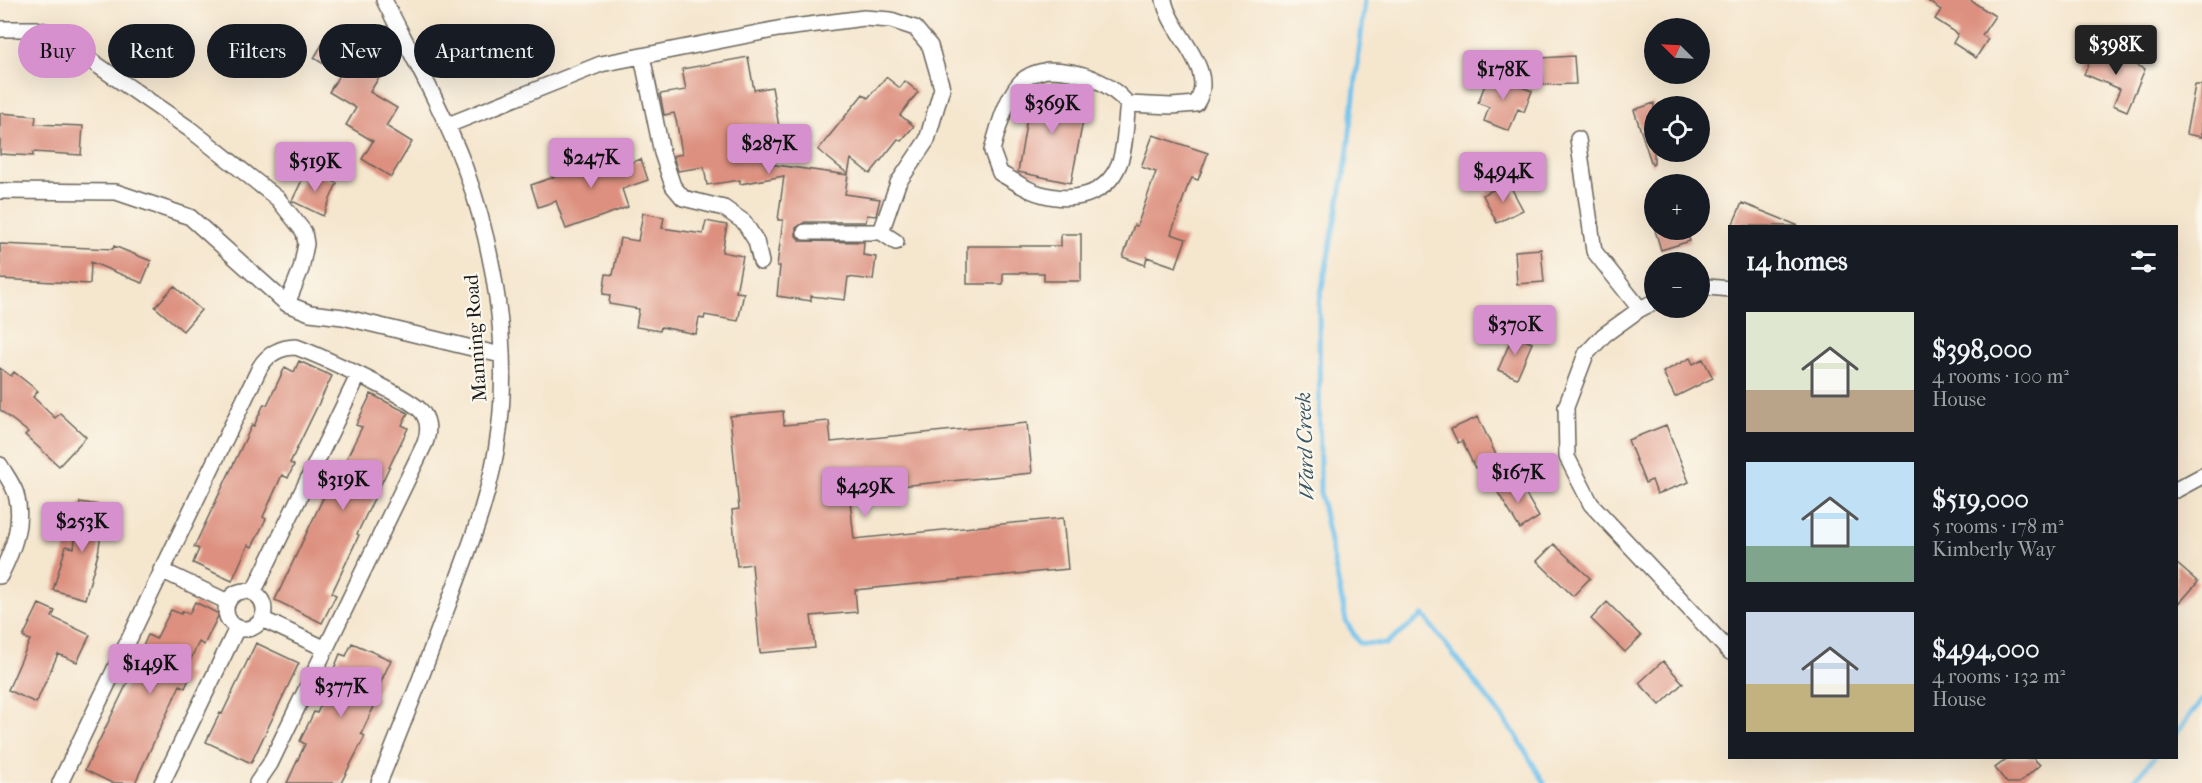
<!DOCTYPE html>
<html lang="en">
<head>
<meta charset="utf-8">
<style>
  :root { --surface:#171b24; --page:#20242c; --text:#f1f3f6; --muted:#9ea1a6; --accent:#d690ce }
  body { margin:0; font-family:"IM FELL French Canon",serif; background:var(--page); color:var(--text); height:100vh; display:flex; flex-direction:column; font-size:22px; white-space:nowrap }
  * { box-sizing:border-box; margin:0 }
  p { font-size:20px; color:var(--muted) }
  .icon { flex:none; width:33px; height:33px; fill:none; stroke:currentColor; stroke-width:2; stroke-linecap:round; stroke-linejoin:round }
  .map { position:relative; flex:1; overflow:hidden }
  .details { position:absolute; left:1728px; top:225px; width:450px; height:534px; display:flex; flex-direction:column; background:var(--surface); border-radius:0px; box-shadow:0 6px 24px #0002 }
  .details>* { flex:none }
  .hud { position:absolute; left:18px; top:24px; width:570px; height:54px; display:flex; gap:12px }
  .needle { width:39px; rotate:294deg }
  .tools { position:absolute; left:1644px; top:18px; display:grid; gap:12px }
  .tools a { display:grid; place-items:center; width:66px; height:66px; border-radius:50%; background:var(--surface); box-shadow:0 6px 24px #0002; font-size:30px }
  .price { position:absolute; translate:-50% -51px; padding:0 14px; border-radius:6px; background:var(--accent); color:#111; font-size:20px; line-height:39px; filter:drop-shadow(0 2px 3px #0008) }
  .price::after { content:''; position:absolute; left:50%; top:36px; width:18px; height:14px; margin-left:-9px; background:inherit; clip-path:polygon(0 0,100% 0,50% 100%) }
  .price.active { background:#222; color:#fff }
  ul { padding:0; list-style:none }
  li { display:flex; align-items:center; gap:18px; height:150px; padding:0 18px }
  li span { display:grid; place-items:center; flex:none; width:168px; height:120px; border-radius:0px; color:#555 }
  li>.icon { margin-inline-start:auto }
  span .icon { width:72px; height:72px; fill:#fffc; stroke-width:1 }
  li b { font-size:26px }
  h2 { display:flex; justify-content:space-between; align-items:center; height:72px; padding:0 18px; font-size:26px }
  .chip { padding:0 21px; border-radius:27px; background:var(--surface); box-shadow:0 6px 24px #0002; font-size:21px; line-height:54px }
  .chip.active { background:var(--accent); color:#111 }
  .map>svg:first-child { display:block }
</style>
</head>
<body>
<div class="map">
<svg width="2202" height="783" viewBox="0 0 2202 783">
  <rect width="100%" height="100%" fill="#fbf7ec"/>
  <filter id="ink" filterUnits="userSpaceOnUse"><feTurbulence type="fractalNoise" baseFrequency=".0167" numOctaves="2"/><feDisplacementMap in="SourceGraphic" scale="12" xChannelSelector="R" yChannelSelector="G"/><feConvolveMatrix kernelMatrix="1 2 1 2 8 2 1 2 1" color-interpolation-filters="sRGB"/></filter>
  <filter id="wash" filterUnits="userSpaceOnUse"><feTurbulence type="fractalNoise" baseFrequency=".008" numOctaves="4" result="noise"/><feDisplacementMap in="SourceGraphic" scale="24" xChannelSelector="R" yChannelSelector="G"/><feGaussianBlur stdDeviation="1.35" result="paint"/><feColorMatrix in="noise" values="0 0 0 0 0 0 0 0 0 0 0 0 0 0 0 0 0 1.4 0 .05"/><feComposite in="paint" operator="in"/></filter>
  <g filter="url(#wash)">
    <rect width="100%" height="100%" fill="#f5e6ce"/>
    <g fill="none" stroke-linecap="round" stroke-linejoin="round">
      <!-- stream -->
      <path stroke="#71c2ed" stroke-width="5" d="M1365 0 1347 158 1319 304 1320 492 1346 621 1359 643 1386 644 1423 615 1516 735 1544 783
        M2176 733 2202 700
        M2131 783 2154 758"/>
    </g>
    <g id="blocks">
      <!-- building -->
      <path fill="#dd907f" d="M1926 0H1970L1995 16 1982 35 1988 39 1976 58 1953 43 1958 34 1935 19 1941 10Z
        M332 28 352 40 351 42 360 48 354 58 381 74 370 92 397 108 386 126 412 142 391 177 362 159 373 141 346 125 356 108 329 92 340 74 314 58Z
        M2096 48 2145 69 2127 111 2113 105 2120 89 2084 74Z
        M1574 56 1576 84 1543 85 1541 58Z
        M748 57 754 90 772 87 781 138 765 140 769 164 848 175 845 194 880 199 876 216 867 215 866 222H805L796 228V236L801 241 864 242 863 255 876 257 873 280 848 277 845 300 811 296V301L777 296 780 266H777L783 220H778L784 176 740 184V180L707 185 704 167 678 171 673 156 682 154 677 124 674 113 664 115 660 94 686 90 682 69Z
        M1489 74 1532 91 1524 112 1518 109 1509 131 1484 121 1489 107 1478 103Z
        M886 77 900 88 905 81 918 92 900 115 914 126 901 141 898 139 870 174 851 159 848 174 818 150 863 94 868 98Z
        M2195 85H2202V137L2186 134Z
        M1032 88 1087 100 1071 183 1018 172Z
        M1654 103V164L1652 165 1634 110Z
        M0 113 36 116 35 124 83 126 81 155 33 152V156L0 154Z
        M1153 135 1208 153 1198 180 1192 178 1187 188 1171 234 1186 239 1176 267 1147 257 1145 265 1123 257 1134 225 1137 226 1156 172 1141 167Z
        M626 152 630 163 641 159 648 180 622 189 628 207 566 229 556 201 538 207 531 185Z
        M307 170 337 183 323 216 292 201Z
        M1508 182 1523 210 1497 223 1483 195Z
        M1742 203 1799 226H1732Z
        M643 213 664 217 662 228 703 234 706 221 727 225 722 252 743 256 736 292 744 293 738 321 705 315 704 319 699 318 696 334 661 327 660 331 636 327 639 309 609 304 610 295 603 294 606 274 613 275 620 238 638 241Z
        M1655 230H1686L1690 241 1661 250Z
        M1061 234H1081V281H1044V273H1003V284H967V246H1061Z
        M0 244 113 249 114 246 151 261 142 283 91 262 90 284 0 279Z
        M1541 249 1544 282 1517 284 1515 251Z
        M174 286 201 310 183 331 155 307Z
        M1513 335 1532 343 1517 378 1498 370Z
        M1690 358 1693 364 1703 359 1713 378 1675 397 1663 372Z
        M299 361 332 376 290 463 294 465 288 478 282 475 263 517 266 519 252 547 248 545 232 581 193 563 199 549 194 547 252 425 254 426 264 404 267 405 285 367 294 372Z
        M0 368 11 376 14 372 38 391 33 397 55 418 60 413 86 437 59 466 25 435 28 432 0 410Z
        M371 394 408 413 402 425 408 428 357 534 359 535 332 593 336 595 322 623 275 600 324 496 322 495 336 465 342 468 362 427 356 425Z
        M783 411 784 425 829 421 831 442 1027 423 1032 473 849 491 854 539 1063 518 1068 569 855 590 857 612 811 616 815 648 760 653 752 564 737 566 732 510 739 509 730 416Z
        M1478 417 1497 457 1475 468 1462 441 1458 443 1451 429Z
        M1666 425 1689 482 1657 494 1652 480 1645 483 1628 440Z
        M1517 479 1539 517 1520 529 1497 491Z
        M80 502 105 506 98 554 85 599 53 590 66 546 74 548Z
        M1554 544 1590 578 1573 596 1537 561Z
        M2176 563 2198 582 2176 607Z
        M195 602 219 614 204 645 199 642 184 673 191 675 185 688 180 685 135 783H112L85 770 136 665 135 664 148 635 156 639 171 610 181 614 183 611 189 614Z
        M1607 602 1641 636 1625 652 1591 619Z
        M39 604 55 611 52 617 90 635 77 662 58 654 36 703 8 690 30 640 23 637Z
        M256 643 299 663 251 763 206 742 220 713 222 714Z
        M352 643 391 660 374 697 378 698 361 734 365 736 341 783H287L305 744 300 741 314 712 317 713 336 672 333 671 340 654 346 656Z
        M1663 661 1683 683 1660 705 1639 683Z
        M2008 758H2033L2040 765 2019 783H2007L1995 768Z"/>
    </g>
  </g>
  <g filter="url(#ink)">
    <use href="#blocks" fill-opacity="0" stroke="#68635a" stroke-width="1.5"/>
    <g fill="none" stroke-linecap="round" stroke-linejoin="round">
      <defs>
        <path id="minor" d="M0 29H36L51 33 191 130 278 199 304 232 306 244 301 269 287 304
          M642 56 662 153 673 186 683 198 724 208 744 222 756 241 761 262
          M1047 70C1079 70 1107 80 1128 104 1125 123 1126 147 1119 164 1106 196 1073 203 1041 194 1027 191 1013 180 1000 173L992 151C997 131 1009 85 1029 76 1034 73 1041 72 1047 70Z
          M1128 104 1172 106 1196 104C1219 69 1170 34 1164 0
          M448 125 601 64 778 29 864 18 891 20 915 28 930 46 942 88 927 140 898 183 881 232 896 242
          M1578 139 1594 251 1640 309
          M0 191 116 192 190 217 287 304 310 313 343 317 501 355
          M805 232H881
          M1700 289 1708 287 1730 289
          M1654 302 1640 309 1604 335 1586 354 1566 407 1567 457 1591 504 1730 652
          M0 465C5 474 13 484 16 494 24 523 13 550 0 576
          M2176 490 2202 476
          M161 570 228 602
          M226 610a19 19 0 1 1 38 0a19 19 0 1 1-38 0Z
          M253 593 358 376
          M262 619 326 649
          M60 783 260 367C268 354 281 347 296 347 318 355 411 397 422 412 429 421 429 432 425 443L270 764 257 783
          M162 783 237 628
          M379 783C403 724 426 665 448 605 469 548 492 492 499 431 510 346 494 248 465 168 443 110 412 55 384 0"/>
      </defs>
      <!-- minor casing -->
      <use href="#minor" stroke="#68635a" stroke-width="18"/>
      <!-- minor -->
      <use href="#minor" stroke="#fff" stroke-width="15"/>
    </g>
  </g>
  <g text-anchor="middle" stroke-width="4.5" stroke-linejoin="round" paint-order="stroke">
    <!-- street labels -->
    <g font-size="20" fill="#1c1c1c" stroke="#fbf7ec">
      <text transform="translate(475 338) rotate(-94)" y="7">Manning Road</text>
    </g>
    <!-- water labels -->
    <g font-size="21" font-style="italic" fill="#3a5665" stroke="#fbf7ec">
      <text transform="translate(1305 446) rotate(-92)" y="7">Ward Creek</text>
    </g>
  </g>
</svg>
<div class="tools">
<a><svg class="needle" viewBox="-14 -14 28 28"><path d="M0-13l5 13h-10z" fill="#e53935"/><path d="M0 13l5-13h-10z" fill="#9ea1a6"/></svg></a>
<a><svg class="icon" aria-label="locate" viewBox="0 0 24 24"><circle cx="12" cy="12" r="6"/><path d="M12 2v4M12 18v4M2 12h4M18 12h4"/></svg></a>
<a>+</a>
<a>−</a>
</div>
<b class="price active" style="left:2116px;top:76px">$398K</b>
<b class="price" style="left:1503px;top:101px">$178K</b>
<b class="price" style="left:1052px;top:135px">$369K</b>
<b class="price" style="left:769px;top:175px">$287K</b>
<b class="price" style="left:591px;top:189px">$247K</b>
<b class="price" style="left:315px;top:193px">$519K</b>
<b class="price" style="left:1503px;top:203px">$494K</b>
<b class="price" style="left:1515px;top:356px">$370K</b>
<b class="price" style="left:1518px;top:504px">$167K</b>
<b class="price" style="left:343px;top:511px">$319K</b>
<b class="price" style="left:865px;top:518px">$429K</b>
<b class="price" style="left:82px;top:553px">$253K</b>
<b class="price" style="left:150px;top:695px">$149K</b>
<b class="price" style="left:341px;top:718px">$377K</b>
<div class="hud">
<a class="chip active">Buy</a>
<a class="chip">Rent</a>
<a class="chip">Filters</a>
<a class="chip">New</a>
<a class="chip">Apartment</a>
</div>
<section class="details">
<h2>14 homes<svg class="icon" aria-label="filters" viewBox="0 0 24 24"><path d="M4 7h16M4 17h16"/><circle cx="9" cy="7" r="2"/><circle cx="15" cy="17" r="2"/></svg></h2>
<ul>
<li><span style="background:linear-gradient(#dfe7d0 65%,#b9a48a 0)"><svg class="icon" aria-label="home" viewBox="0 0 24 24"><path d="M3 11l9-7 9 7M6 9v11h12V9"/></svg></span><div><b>$398,000</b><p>4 rooms · 100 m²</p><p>House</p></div></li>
<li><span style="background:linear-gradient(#bfe0f5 70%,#7fa58c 0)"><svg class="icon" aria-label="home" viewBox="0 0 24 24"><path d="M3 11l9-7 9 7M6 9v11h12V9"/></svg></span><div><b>$519,000</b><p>5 rooms · 178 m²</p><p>Kimberly Way</p></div></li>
<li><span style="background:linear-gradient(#c9d6e8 60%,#c2b280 0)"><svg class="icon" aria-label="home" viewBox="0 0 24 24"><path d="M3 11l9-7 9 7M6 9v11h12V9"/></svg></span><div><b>$494,000</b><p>4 rooms · 132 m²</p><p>House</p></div></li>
</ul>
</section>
</div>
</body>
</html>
